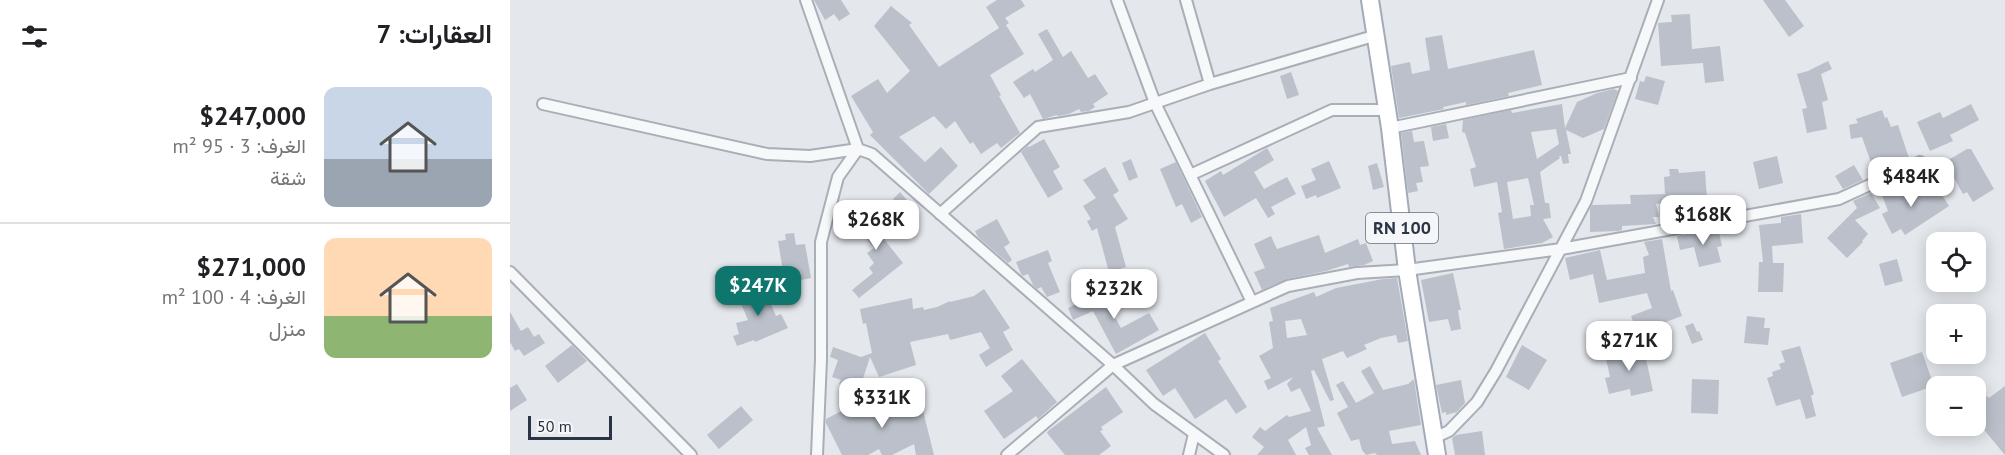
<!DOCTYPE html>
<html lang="ar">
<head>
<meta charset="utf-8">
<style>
  :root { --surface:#fff; --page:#f2f2f2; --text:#202124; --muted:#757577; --line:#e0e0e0; --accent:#0f766e }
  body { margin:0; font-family:"PT Sans",Vazirmatn,sans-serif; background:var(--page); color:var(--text); direction:rtl; height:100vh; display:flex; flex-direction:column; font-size:22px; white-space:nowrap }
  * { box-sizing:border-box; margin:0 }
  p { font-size:20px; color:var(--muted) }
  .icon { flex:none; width:33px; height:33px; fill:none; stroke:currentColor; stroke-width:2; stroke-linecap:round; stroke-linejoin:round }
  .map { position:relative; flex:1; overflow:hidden; direction:ltr }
  .side { display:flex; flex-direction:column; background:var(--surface); width:510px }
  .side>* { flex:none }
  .controls { position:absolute; left:1416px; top:232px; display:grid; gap:12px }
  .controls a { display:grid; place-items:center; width:60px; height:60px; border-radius:12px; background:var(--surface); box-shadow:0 3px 15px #0003; font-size:30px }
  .scale { position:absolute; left:18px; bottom:15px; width:84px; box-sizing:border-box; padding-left:6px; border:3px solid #2b3445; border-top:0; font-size:16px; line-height:21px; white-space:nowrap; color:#2b3445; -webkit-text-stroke:4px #f4f6f9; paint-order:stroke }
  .price { position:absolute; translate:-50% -51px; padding:0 14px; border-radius:12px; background:#fff; color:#222; font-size:20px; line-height:39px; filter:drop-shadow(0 2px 3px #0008) }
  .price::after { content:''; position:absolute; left:50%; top:36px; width:18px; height:14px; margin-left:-9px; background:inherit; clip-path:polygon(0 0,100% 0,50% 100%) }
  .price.selected { background:var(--accent); color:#fff }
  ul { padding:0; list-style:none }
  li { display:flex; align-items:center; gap:18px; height:150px; padding:0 18px }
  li+li { border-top:2px solid var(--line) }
  li span { display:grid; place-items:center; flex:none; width:168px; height:120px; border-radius:12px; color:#555 }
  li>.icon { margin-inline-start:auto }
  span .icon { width:72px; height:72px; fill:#fffc; stroke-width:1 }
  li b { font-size:26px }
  h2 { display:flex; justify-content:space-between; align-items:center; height:72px; padding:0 18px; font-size:26px }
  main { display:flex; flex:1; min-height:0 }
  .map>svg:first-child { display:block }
</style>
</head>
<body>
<main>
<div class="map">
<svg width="1495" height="455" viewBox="0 0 1495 455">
  <rect width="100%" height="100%" fill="#e4e7ec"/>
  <!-- building -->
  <path fill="#bbc0ca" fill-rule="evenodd" d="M304 0H331L340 14 329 21 324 14 315 20Z
    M487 0H511L515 6 495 18 499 23 496 25 514 54 480 75 491 95 489 96 510 133 491 148 487 143 471 154 463 142 460 144 445 121 436 129 424 116 389 137 415 162 431 147 448 166 419 194 360 135 363 132 341 96 368 79 377 93 400 71 364 26 381 6 402 23 399 25 429 67 489 28 476 7Z
    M1253 0H1275L1294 26 1279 37Z
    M1180 14 1182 49 1210 46 1214 81 1195 83 1193 63 1151 66 1148 23 1162 22 1161 15Z
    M537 29 553 57 561 51 578 78 585 74 598 94 583 104 585 107 579 111 571 112 569 109 559 114 548 116 547 115 533 119 520 94 514 98 503 82 523 69 525 72 543 60 528 34Z
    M932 35 938 69 1024 50 1032 85 998 93 999 96 956 105V102L933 107 934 109 889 118 881 66 900 62 902 74 920 70 915 38Z
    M1318 61 1322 69 1311 74 1318 100 1312 102 1317 129 1297 133 1292 109 1297 108 1287 74 1298 71Z
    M781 72 789 95 777 99 770 76Z
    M1136 76 1155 81 1148 105 1125 99 1130 81 1134 82Z
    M1104 89 1108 91 1094 129 1073 138 1056 130 1061 154H1058L1059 163 1053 164 1051 156H1049L1050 158 1030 172 1035 203H1039L1041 218 1033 219 1043 237 1032 243 994 249 988 213 992 212 987 182 964 187 960 169 966 167 955 133 952 132 953 120 1001 110 1002 113 1052 104 1055 128 1067 102 1087 93ZM1046 129 1049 144 1027 159 1021 132ZM1018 178 1024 205H1020L1021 216 1003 219 997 182Z
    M1461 104 1469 120 1440 135 1443 141 1420 151 1407 122 1430 112 1433 118Z
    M1372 110 1375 118 1377 117 1381 127 1388 125 1399 158 1363 168 1352 137 1341 139 1339 125 1348 123 1346 119Z
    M936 124 939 138 923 141 921 127Z
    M902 131 904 142 914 141 919 166 910 167 913 182 906 183 908 191 898 193 891 133Z
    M534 139 550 167 543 171 553 189 538 198 511 152 518 146 519 147Z
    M757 148 764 160 744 172 754 189 777 177 786 194 761 207 765 214 758 218 746 198 714 217 695 181 711 171 713 175Z
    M1457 149H1461L1484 189 1463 202 1457 192 1453 194 1435 162Z
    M1267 156 1273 183 1249 189 1243 162Z
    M621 159 628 177 619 181 612 163Z
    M819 161 831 188 807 198 806 195 796 199 791 186 806 180 801 169Z
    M666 162 692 217 681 223 672 204 666 207 650 169Z
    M867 163 874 187 863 190 858 166Z
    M1344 165 1353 180 1333 189 1325 176Z
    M595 167 609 191 603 195 618 219 605 227 616 267 599 272 587 228 582 231 577 221 581 219 573 206 586 198 573 180Z
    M1159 169H1168L1169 173 1195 171 1198 215 1162 216 1159 202 1146 204 1149 217H1143L1146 224 1112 226V230L1108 231 1080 232V209L1082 205 1121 204 1120 195 1155 194 1154 177 1160 176Z
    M1389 181 1399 201 1425 184 1439 206 1395 235 1391 229 1382 234 1372 214 1378 211 1370 190Z
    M390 192 402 206 395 212 383 199Z
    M1361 193 1370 208 1345 220 1358 234 1352 241 1353 242 1337 258 1317 238 1347 208 1343 201Z
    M359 207 380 233 373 238 393 263 349 298 342 290 363 273 359 268 364 263 357 253 364 248 348 229 350 227 343 221Z
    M1291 214 1293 243 1262 246 1263 263H1274L1273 292H1248L1249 262H1253L1249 225 1271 223V217Z
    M487 219 500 243 494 247 502 260 498 263 468 237 465 231Z
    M1208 228 1212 246 1207 247 1211 262 1189 267 1184 247 1170 250 1167 236Z
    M284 233 286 245 295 244 301 278 275 283 268 241 276 240 275 234Z
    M809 235 815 253 848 239 850 245 856 243 863 261 854 265 839 267 838 264 816 271 777 279 752 290 744 272 755 268 744 244 761 236 767 249Z
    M1152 239 1161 291 1163 290 1172 316 1148 325 1147 321 1126 329 1121 316 1142 308 1137 293 1089 303 1083 274 1060 280 1055 258 1090 250 1097 280 1135 273 1133 257 1139 255 1134 242Z
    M538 250 542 261 538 263 550 292 537 297 531 287 527 289 523 285 518 274 513 276 511 274 506 262Z
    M1387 259 1393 281 1375 286 1369 264Z
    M943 273 951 310H948L951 329 941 331 938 319 919 322 911 280Z
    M887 278 898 341 888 343 886 335 871 338 854 345 857 349 837 358 833 351 812 359 824 400 820 401 804 370 801 371 815 426 807 428 822 455H799L795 448 801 445 796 427 778 440 786 455H747L754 447 742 437 750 427 755 431 777 415 779 417 801 411 790 388 781 392 777 384 783 377 758 390 754 381 761 378 749 356 763 348 759 322 763 321 760 308 804 292 806 297 826 288 873 279ZM791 319 797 335 777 338 775 321Z
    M252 283 266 316 271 314 278 328 245 342 244 340 227 346 223 336 229 334 226 323 238 320 227 294Z
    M604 285 611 299 598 305 611 328 639 313 649 330 606 354 583 311 563 320 558 308Z
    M474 289 500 328 493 332 503 350 476 367 469 355 480 348 471 332 440 340 438 334 400 342 406 365 369 377 360 357 349 391 329 384 331 380 322 377 328 360 320 357 323 347 351 357 362 353 356 323 353 324 350 309 402 298 403 309 413 307 414 310 427 307 440 301V302L464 296Z
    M0 312 11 331 18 327 24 337 29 334 35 343 14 356 9 349 5 351 0 342Z
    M1237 316 1255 318 1254 328H1260L1258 345 1234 343Z
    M1183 323 1187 332 1189 331 1193 340 1182 344 1175 326Z
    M695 333 711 359 708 361 737 407 726 414 716 399 685 419 665 388 653 396 636 370Z
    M62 345 77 361 48 383 35 366Z
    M1012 345 1037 360 1019 390 996 377Z
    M1133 345 1143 391 1121 396 1120 389 1099 394 1095 378 1100 377 1095 354Z
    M1290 346 1304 394 1301 396 1306 416 1296 419 1290 399 1266 406 1257 378 1263 376 1262 372 1271 369 1269 364 1275 362 1271 351Z
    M1412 352 1424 386 1392 397 1380 363Z
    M512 359 547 402 528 419 526 416 494 439 474 411 503 391 491 376Z
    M860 366 873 390 898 384 904 379 911 425 879 431 882 444 905 441 911 455H867L865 453 856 455 852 450 849 439 841 441 827 413 838 407 826 385 833 381 846 403 864 393 851 371Z
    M1182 379 1209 380 1208 414 1181 413Z
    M951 380 955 403 947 412 936 415V412L932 413 926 385Z
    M7 384 17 400 0 411V388Z
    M1495 386V455L1470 425 1466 429V405L1477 396 1479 398Z
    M596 387 613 412 591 427 593 430 590 431 601 446 589 455H555L537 433 538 431Z
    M409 395 424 455H406L404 444 382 455H372L369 449 358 455H332L316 423V419L351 401 358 414 394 399Z
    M231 406 243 420 209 449 197 435Z
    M972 431 975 455H945L942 438 946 435Z"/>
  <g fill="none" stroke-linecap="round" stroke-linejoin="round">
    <defs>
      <path id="minor" d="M296 0 348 149 328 177 311 242V359L307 455
        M607 0 645 103 742 302
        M676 0 700 84
        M33 104 257 154 300 156 348 149 362 154 603 365 644 404 714 455
        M880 128 1121 78
        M680 175 822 110H877
        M430 214 528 127 619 112 700 84 867 35
        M0 272 181 455
        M924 438 939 431 967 402 986 371 1076 201 1148 0
        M497 455 603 365 778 286 847 273 897 270 1051 249 1329 199 1410 162
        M679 455 684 434"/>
      <path id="primary" d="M860 0 880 128 897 270 927 455"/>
    </defs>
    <!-- minor casing -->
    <use href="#minor" stroke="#a9aeb7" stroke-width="14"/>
    <!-- primary casing -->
    <use href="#primary" stroke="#a3abb8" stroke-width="20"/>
    <!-- minor -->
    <use href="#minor" stroke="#f7f8fa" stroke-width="10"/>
    <!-- primary -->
    <use href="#primary" stroke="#fff" stroke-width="16"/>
  </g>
  <g text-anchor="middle" stroke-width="4.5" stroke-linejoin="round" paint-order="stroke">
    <!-- shield labels -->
    <rect fill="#f4f6f9" stroke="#676e7b" stroke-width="1.5" x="856" y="213" width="72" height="30" rx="4.5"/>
    <g font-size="18" font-weight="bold" fill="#2b3445">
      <text x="892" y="234">RN 100</text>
    </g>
  </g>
</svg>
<div class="controls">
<a><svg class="icon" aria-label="locate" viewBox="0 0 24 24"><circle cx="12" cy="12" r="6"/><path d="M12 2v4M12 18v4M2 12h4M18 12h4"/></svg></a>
<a>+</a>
<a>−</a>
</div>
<div class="scale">50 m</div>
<b class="price" style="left:1401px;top:208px">$484K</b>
<b class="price" style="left:1193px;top:246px">$168K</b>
<b class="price" style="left:366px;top:251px">$268K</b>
<b class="price selected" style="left:248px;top:317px">$247K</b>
<b class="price" style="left:604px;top:320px">$232K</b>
<b class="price" style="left:1119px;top:372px">$271K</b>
<b class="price" style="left:372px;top:429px">$331K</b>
</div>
<section class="side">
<h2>العقارات: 7<svg class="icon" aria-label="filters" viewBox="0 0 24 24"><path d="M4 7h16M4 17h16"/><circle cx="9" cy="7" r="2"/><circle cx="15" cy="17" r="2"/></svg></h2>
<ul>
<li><span style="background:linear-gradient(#c9d6e8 60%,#9aa5b1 0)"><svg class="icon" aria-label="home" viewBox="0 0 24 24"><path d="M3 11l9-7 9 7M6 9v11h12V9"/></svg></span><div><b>$247,000</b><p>الغرف: 3 · 95 m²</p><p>شقة</p></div></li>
<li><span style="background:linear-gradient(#ffd9b3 65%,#8fb573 0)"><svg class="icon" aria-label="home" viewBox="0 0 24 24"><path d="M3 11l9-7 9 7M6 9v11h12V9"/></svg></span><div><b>$271,000</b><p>الغرف: 4 · 100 m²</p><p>منزل</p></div></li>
</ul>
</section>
</main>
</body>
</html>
